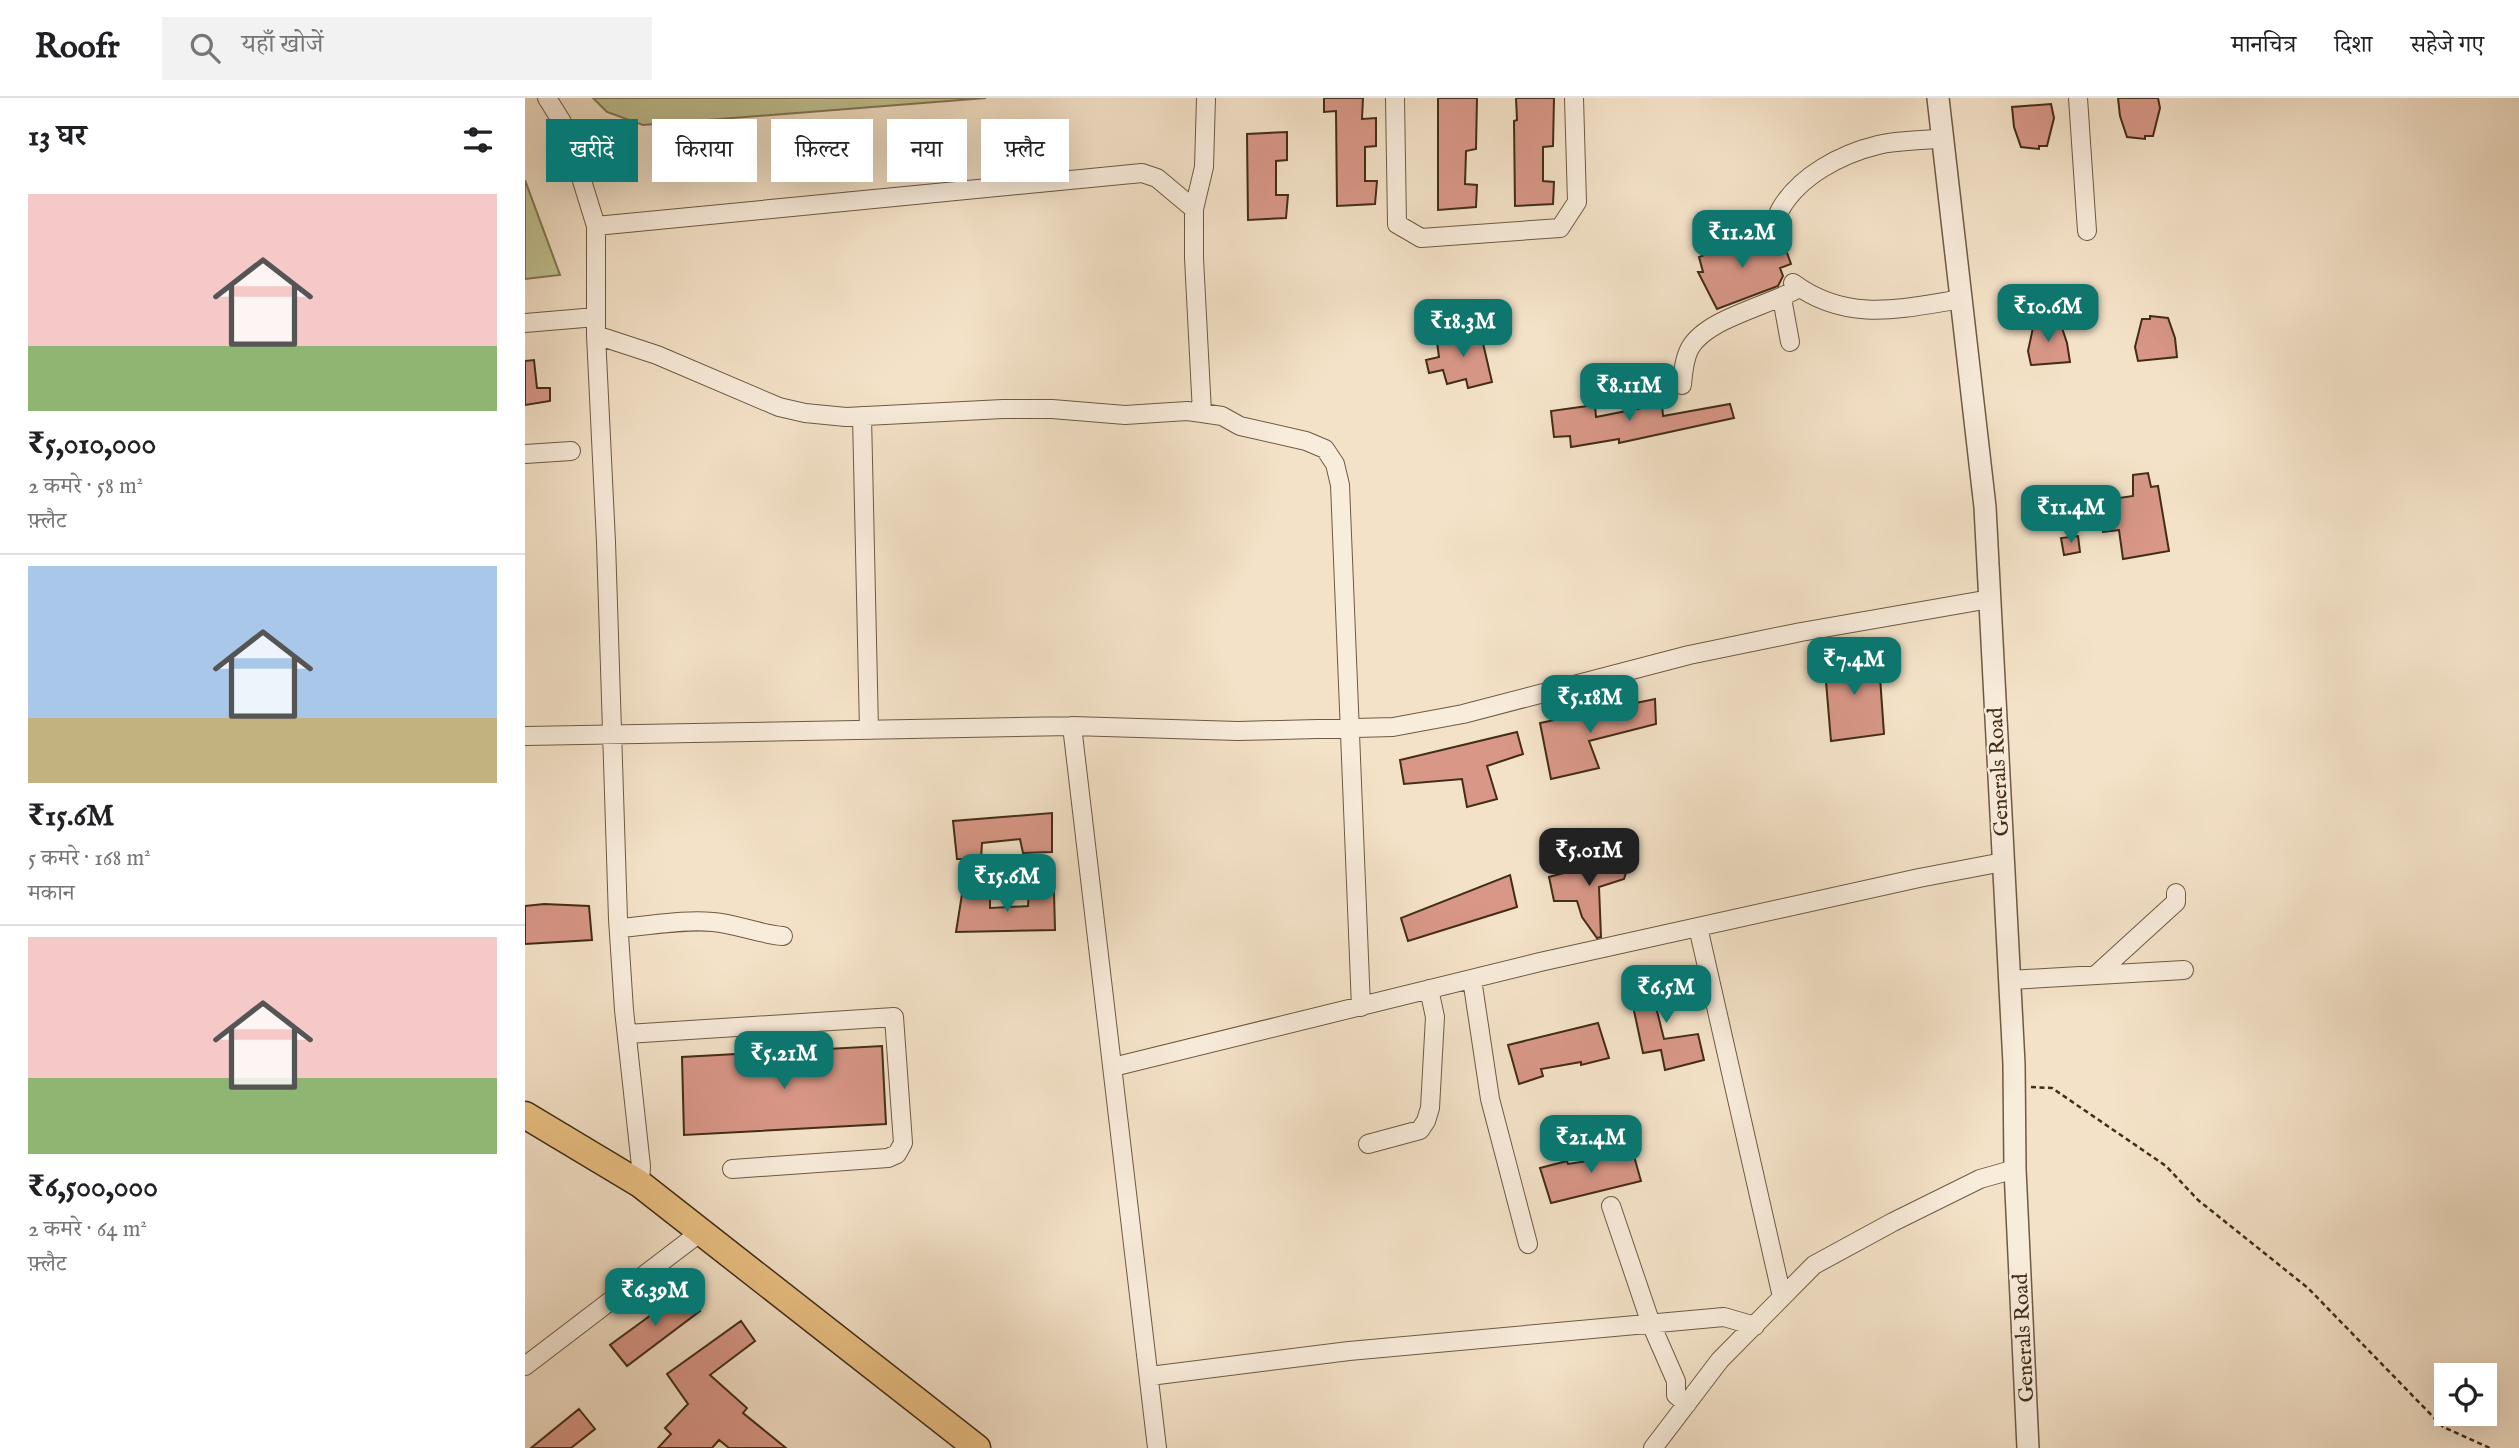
<!DOCTYPE html>
<html lang="hi">
<head>
<meta charset="utf-8">
<style>
  :root { --surface:#fff; --page:#f2f2f2; --text:#202124; --muted:#757577; --line:#e0e0e0; --accent:#0f766e }
  body { margin:0; font-family:"IM FELL English","Noto Serif Devanagari",serif; background:var(--page); color:var(--text); height:100vh; display:flex; flex-direction:column; font-size:26px; white-space:nowrap }
  * { box-sizing:border-box; margin:0 }
  p { font-size:23px; color:var(--muted) }
  .icon { flex:none; width:38px; height:38px; fill:none; stroke:currentColor; stroke-width:2; stroke-linecap:round; stroke-linejoin:round }
  .map { position:relative; flex:1; overflow:hidden }
  .details { display:flex; flex-direction:column; background:var(--surface); width:525px }
  .details>* { flex:none }
  .hud { position:absolute; left:21px; top:21px; width:665px; height:63px; display:flex; gap:14px }
  .tools { position:absolute; left:1909px; top:1265px; display:grid; gap:14px }
  .tools a { display:grid; place-items:center; width:63px; height:63px; border-radius:0px; background:var(--surface); box-shadow:0 7px 28px #0002; font-size:35px }
  .price { position:absolute; translate:-50% -60px; padding:0 16px; border-radius:14px; background:var(--accent); color:#fff; font-size:23px; line-height:46px; filter:drop-shadow(0 2px 4px #0008) }
  .price::after { content:''; position:absolute; left:50%; top:42px; width:21px; height:16px; margin-left:-10px; background:inherit; clip-path:polygon(0 0,100% 0,50% 100%) }
  .price.selected { background:#222; color:#fff }
  ul { padding:0; list-style:none }
  li { display:grid; align-content:center; gap:14px; height:371px; padding:0 28px }
  li+li { border-top:2px solid var(--line) }
  li span { display:grid; place-items:center; height:217px; border-radius:0px; color:#555 }
  li>.icon { margin-inline-start:auto }
  span .icon { width:126px; height:126px; fill:#fffc; stroke-width:1 }
  li b { font-size:30px }
  h2 { display:flex; justify-content:space-between; align-items:center; height:84px; padding:0 28px; font-size:30px }
  .pill { padding:0 24px; border-radius:0px; background:var(--surface); box-shadow:0 7px 28px #0002; font-size:24px; line-height:63px }
  .pill.selected { background:var(--accent); color:#fff }
  header { display:flex; align-items:center; gap:42px; box-sizing:border-box; height:98px; padding:0 35px; background:var(--surface); border-bottom:2px solid var(--line) }
  header strong { font-size:33px }
  nav { display:flex; gap:38px; margin-inline-start:auto; font-size:24px }
  .search { width:490px; height:63px; background:var(--page); display:flex; align-items:center; gap:18px; box-sizing:border-box; padding:0 24px; border-radius:0px; color:var(--muted); font-size:26px }
  main { display:flex; flex:1; min-height:0 }
  .map>svg:first-child { display:block }
</style>
</head>
<body>
<header>
<strong>Roofr</strong>
<div class="search"><svg class="icon" aria-label="search" viewBox="0 0 24 24"><circle cx="10" cy="10" r="6"/><path d="M15 15l6 6"/></svg>यहाँ खोजें</div>
<nav><a>मानचित्र</a><a>दिशा</a><a>सहेजे गए</a></nav>
</header>
<main>
<section class="details">
<h2>13 घर<svg class="icon" aria-label="filters" viewBox="0 0 24 24"><path d="M4 7h16M4 17h16"/><circle cx="9" cy="7" r="2"/><circle cx="15" cy="17" r="2"/></svg></h2>
<ul>
<li><span style="background:linear-gradient(#f6c9c9 70%,#8fb573 0)"><svg class="icon" aria-label="home" viewBox="0 0 24 24"><path d="M3 11l9-7 9 7M6 9v11h12V9"/></svg></span><div><b>₹5,010,000</b><p>2 कमरे · 58 m²</p><p>फ़्लैट</p></div></li>
<li><span style="background:linear-gradient(#a9c7e8 70%,#c2b280 0)"><svg class="icon" aria-label="home" viewBox="0 0 24 24"><path d="M3 11l9-7 9 7M6 9v11h12V9"/></svg></span><div><b>₹15.6M</b><p>5 कमरे · 168 m²</p><p>मकान</p></div></li>
<li><span style="background:linear-gradient(#f6c9c9 65%,#8fb573 0)"><svg class="icon" aria-label="home" viewBox="0 0 24 24"><path d="M3 11l9-7 9 7M6 9v11h12V9"/></svg></span><div><b>₹6,500,000</b><p>2 कमरे · 64 m²</p><p>फ़्लैट</p></div></li>
</ul>
</section>
<div class="map">
<svg width="1994" height="1350" viewBox="0 0 1994 1350">
  <rect width="100%" height="100%" fill="#f4e2c8"/>
  <filter id="stains"><feTurbulence type="fractalNoise" baseFrequency=".00286" numOctaves="4"/><feColorMatrix values="0 0 0 0 .2 0 0 0 0 .09 0 0 0 0 .02 0 0 0 .5 -.17"/></filter>
  <radialGradient id="worn" r=".72"><stop offset=".6" stop-color="#630" stop-opacity="0"/><stop offset="1" stop-color="#630" stop-opacity=".3"/></radialGradient>
  <!-- green -->
  <path fill="#c1c292" stroke="#827854" stroke-width="2" d="M68 0H461L118 27 82 14Z
    M0 82 35 177 0 181Z"/>
  <!-- building -->
  <path fill="#d89787" stroke="#422d17" stroke-width="2" d="M799 0H838L837 21 851 20V48L840 49V83H852L850 106 812 108 811 13 799 14Z
    M913 0H952L951 51 941 53 940 86 952 87 951 109 913 112Z
    M991 0H1029L1028 48 1018 49V83L1029 84 1028 106 990 108 989 23 992 22Z
    M1593 0H1633L1635 10 1628 38H1620V41L1602 39 1595 18Z
    M1526 6 1529 20 1522 48H1514V51L1496 49 1489 29 1487 9Z
    M762 34V62L751 63V97H763L761 120 723 122 722 36Z
    M1236 131 1241 150 1249 156 1261 152 1266 166 1255 170 1258 178 1253 188 1192 211 1173 174H1178L1174 159 1200 149 1208 141Z
    M1625 218 1643 220 1650 240 1652 259 1613 263 1610 249 1617 221H1625Z
    M1517 222 1535 224 1542 245 1545 264 1506 267 1503 253 1509 225H1517Z
    M954 228 967 284 943 290 941 281 922 286 918 272 904 275 901 262 914 259 912 244 933 238 931 231Z
    M9 262 12 290H25V303L0 307V263Z
    M1137 306 1138 318 1205 306 1209 320 1094 345V341L1046 349 1045 338 1029 339 1026 313 1070 307 1071 319Z
    M1623 375 1626 389 1633 388 1644 453 1598 461 1594 432 1578 434 1576 421 1590 418 1587 401 1608 398V377Z
    M1553 438 1555 454 1539 457 1536 440Z
    M1343 555 1354 565 1359 636 1306 643 1299 560Z
    M1130 601 1131 626 1064 643 1074 670 1026 681 1015 625Z
    M992 634 998 656 962 668 972 701 942 709 937 681 879 686 875 662Z
    M527 715V754L498 755 495 741 457 745 456 761H432L428 723Z
    M1107 756 1099 781 1074 789 1076 839 1072 840 1057 819 1052 803H1029L1024 779Z
    M985 777 992 809 883 843 876 820Z
    M504 792 529 794 530 832 431 834 437 796 465 799V810L503 808Z
    M19 806 64 808 67 842 0 846V808Z
    M1159 880 1165 901 1131 909 1139 941 1173 936 1179 962 1140 972 1136 952 1118 955 1108 908 1122 895 1121 887Z
    M1073 925 1084 960 1056 967V964L1016 971 1018 978 994 986 983 947Z
    M357 948 361 1026 159 1037 157 959Z
    M1105 1044 1116 1083 1026 1105 1015 1070 1042 1063 1043 1066 1083 1060 1081 1052Z
    M159 1193 175 1213 102 1268 85 1247Z
    M216 1223 230 1243 185 1277 222 1310 218 1315 261 1350H204L194 1342 187 1350H133L146 1336 140 1330 163 1306 142 1276Z
    M54 1311 70 1331 46 1350H6Z"/>
  <g fill="none" stroke-linecap="round" stroke-linejoin="round">
    <defs>
      <path id="minor" d="M22 0 37 24 45 44 71 128V237L81 444 93 821 99 912 116 1068 115 1086
        M681 0 679 69 669 111V160L677 315 697 318 715 328 781 343 800 351 810 366 815 387 836 909
        M870 0 872 126 896 140 1035 130 1052 104 1049 0
        M1553 0 1562 133
        M71 128 617 75 632 80 669 111
        M1250 144C1250 133 1250 122 1255 112 1274 78 1316 56 1353 47 1373 42 1397 43 1418 40
        M1268 185C1322 225 1375 211 1436 201
        M1257 200 1265 244
        M0 225 71 219
        M71 237 132 257 254 309 280 315 321 319 478 311H527L600 317 662 313 677 315
        M1157 287C1158 275 1159 261 1165 250 1182 220 1244 208 1274 190
        M337 318 344 632
        M0 356 46 353
        M547 628 632 1350
        M0 638 547 628 713 633 868 629 938 616 1164 557 1276 534 1465 501
        M1173 829 1257 1199
        M94 830C124 828 158 821 188 824 212 826 234 836 258 838
        M1571 877 1651 804V795
        M947 881 965 1001 1003 1146
        M1485 882 1659 872
        M102 936 369 919 378 1045 372 1056 363 1060 207 1071
        M588 969 1015 864 1394 780 1478 764
        M843 1046 895 1032 901 1023 905 1010 910 919 904 891
        M1086 1108 1126 1226 1151 1283V1297L1162 1306
        M0 1268 177 1133
        M625 1278 824 1253 1199 1219 1230 1228
        M1128 1350 1195 1262 1289 1167 1368 1124 1455 1081 1490 1071"/>
      <path id="tertiary" d="M1413 0 1460 409 1489 966 1490 1071 1503 1350"/>
      <path id="primary" d="M0 1017 115 1086 452 1350"/>
    </defs>
    <!-- minor casing -->
    <use href="#minor" stroke="#6e5a43" stroke-width="20"/>
    <!-- tertiary casing -->
    <use href="#tertiary" stroke="#6e5a43" stroke-width="24"/>
    <!-- primary casing -->
    <use href="#primary" stroke="#422d17" stroke-width="29"/>
    <!-- path -->
    <path stroke="#422d17" stroke-width="2.5" stroke-dasharray="5 3.5" stroke-linecap="butt" d="M1506 989 1527 990 1641 1068 1673 1102 1783 1190 1918 1329 1965 1350"/>
    <!-- minor -->
    <use href="#minor" stroke="#f8ecdb" stroke-width="18"/>
    <!-- tertiary -->
    <use href="#tertiary" stroke="#f8ecdb" stroke-width="21"/>
    <!-- primary -->
    <use href="#primary" stroke="#eac184" stroke-width="26"/>
  </g>
  <g text-anchor="middle" stroke-width="5" stroke-linejoin="round" paint-order="stroke">
    <!-- street labels -->
    <g font-size="21" fill="#422d17" stroke="#f8ecdb">
      <text transform="translate(1473 674) rotate(-93)" y="7">Generals Road</text>
      <text transform="translate(1498 1240) rotate(-93)" y="7">Generals Road</text>
    </g>
  </g>
  <rect width="100%" height="100%" filter="url(#stains)"/>
  <rect width="100%" height="100%" fill="url(#worn)"/>
</svg>
<div class="tools">
<a><svg class="icon" aria-label="locate" viewBox="0 0 24 24"><circle cx="12" cy="12" r="6"/><path d="M12 2v4M12 18v4M2 12h4M18 12h4"/></svg></a>
</div>
<b class="price" style="left:1217px;top:172px">₹11.2M</b>
<b class="price" style="left:1523px;top:246px">₹10.6M</b>
<b class="price" style="left:938px;top:261px">₹18.3M</b>
<b class="price" style="left:1104px;top:325px">₹8.11M</b>
<b class="price" style="left:1546px;top:447px">₹11.4M</b>
<b class="price" style="left:1329px;top:599px">₹7.4M</b>
<b class="price" style="left:1065px;top:637px">₹5.18M</b>
<b class="price selected" style="left:1064px;top:790px">₹5.01M</b>
<b class="price" style="left:482px;top:816px">₹15.6M</b>
<b class="price" style="left:1141px;top:927px">₹6.5M</b>
<b class="price" style="left:259px;top:993px">₹5.21M</b>
<b class="price" style="left:1066px;top:1077px">₹21.4M</b>
<b class="price" style="left:130px;top:1230px">₹6.39M</b>
<div class="hud">
<a class="pill selected">खरीदें</a>
<a class="pill">किराया</a>
<a class="pill">फ़िल्टर</a>
<a class="pill">नया</a>
<a class="pill">फ़्लैट</a>
</div>
</div>
</main>
</body>
</html>
